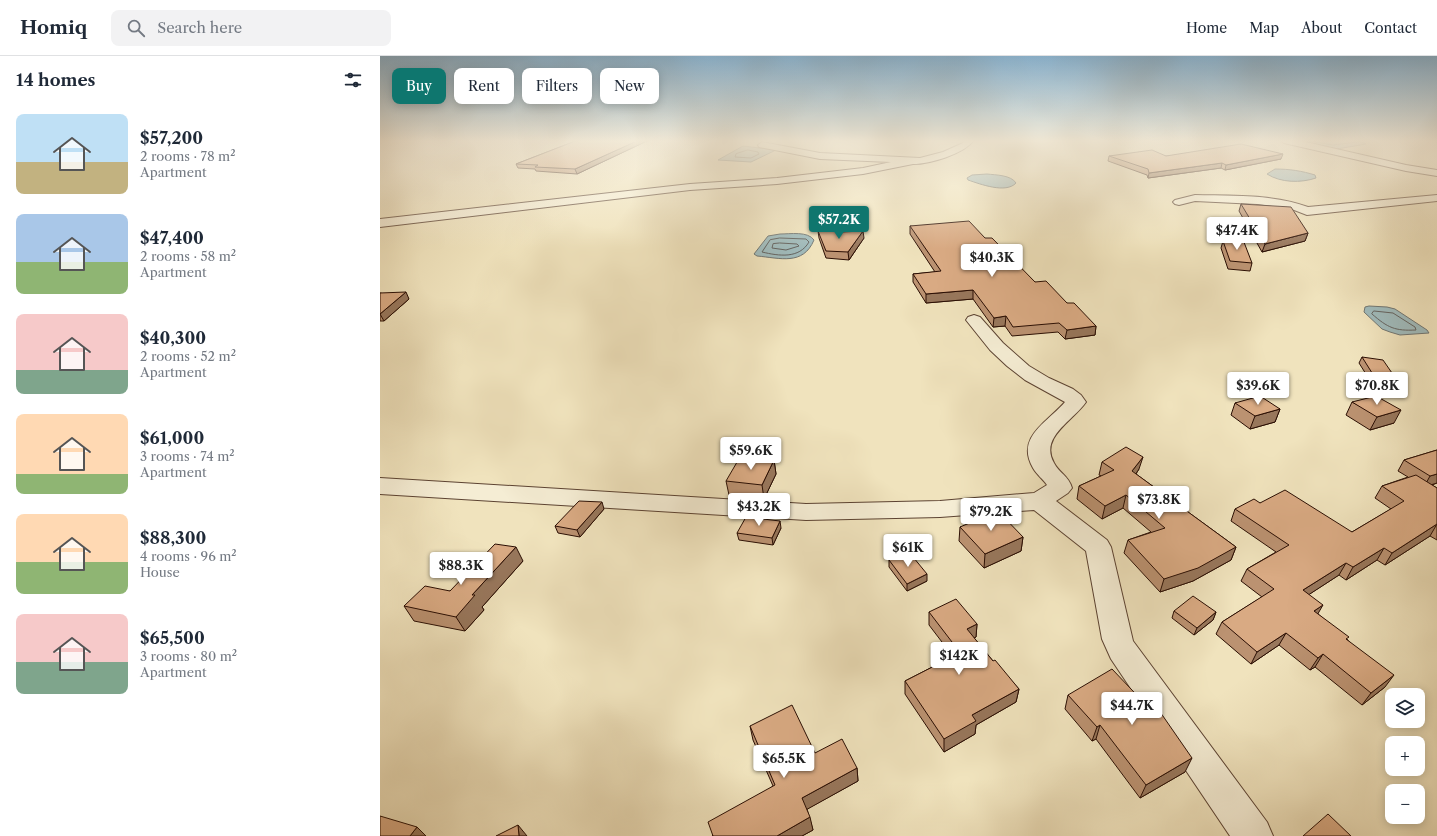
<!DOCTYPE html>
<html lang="en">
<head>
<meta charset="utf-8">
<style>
  :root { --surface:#fff; --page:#f2f2f3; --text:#1f2937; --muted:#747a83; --line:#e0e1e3; --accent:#0f766e }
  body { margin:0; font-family:"Libre Caslon Text",serif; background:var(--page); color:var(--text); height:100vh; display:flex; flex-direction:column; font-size:15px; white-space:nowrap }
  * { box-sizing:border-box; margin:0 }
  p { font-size:13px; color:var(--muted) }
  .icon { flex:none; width:22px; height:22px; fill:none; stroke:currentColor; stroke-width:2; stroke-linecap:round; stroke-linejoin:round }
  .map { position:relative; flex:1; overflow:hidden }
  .side { display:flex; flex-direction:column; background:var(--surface); width:380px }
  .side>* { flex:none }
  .top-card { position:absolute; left:12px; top:12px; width:380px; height:36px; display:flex; gap:8px }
  .tools { position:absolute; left:1005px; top:632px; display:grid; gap:8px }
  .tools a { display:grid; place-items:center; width:40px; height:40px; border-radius:8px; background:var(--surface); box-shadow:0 2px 10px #0003; font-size:20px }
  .price { position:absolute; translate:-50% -34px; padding:0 9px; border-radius:4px; background:#fff; color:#222; font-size:13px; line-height:26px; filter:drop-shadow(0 1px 2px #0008) }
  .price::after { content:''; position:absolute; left:50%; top:24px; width:12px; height:9px; margin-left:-6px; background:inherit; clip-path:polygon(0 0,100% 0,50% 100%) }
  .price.selected { background:var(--accent); color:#fff }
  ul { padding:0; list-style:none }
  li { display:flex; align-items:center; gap:12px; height:100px; padding:0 16px }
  li span { display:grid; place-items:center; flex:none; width:112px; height:80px; border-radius:8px; color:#555 }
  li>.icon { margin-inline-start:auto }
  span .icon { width:48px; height:48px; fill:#fffc; stroke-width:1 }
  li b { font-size:17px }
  h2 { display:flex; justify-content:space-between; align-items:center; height:48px; padding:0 16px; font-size:17px }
  .tag { padding:0 14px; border-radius:8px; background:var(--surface); box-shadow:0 2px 10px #0003; font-size:14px; line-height:36px }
  .tag.selected { background:var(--accent); color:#fff }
  header { display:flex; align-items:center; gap:24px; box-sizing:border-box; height:56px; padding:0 20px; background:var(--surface); border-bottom:1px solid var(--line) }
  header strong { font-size:19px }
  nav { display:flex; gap:22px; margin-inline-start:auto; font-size:14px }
  .search { width:280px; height:36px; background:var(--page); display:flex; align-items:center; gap:10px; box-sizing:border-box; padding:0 14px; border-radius:8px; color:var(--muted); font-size:15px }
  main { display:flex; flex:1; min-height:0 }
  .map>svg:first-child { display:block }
</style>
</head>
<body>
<header>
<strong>Homiq</strong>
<div class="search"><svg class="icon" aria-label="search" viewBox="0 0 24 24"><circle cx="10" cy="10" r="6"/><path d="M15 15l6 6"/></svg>Search here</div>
<nav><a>Home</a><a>Map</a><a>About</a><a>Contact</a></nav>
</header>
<main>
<section class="side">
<h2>14 homes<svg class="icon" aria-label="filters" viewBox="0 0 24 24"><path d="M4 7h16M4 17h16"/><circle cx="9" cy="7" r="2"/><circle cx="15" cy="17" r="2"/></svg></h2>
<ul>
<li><span style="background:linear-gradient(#bfe0f5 60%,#c2b280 0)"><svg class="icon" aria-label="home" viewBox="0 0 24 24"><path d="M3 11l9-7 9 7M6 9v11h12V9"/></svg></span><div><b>$57,200</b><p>2 rooms · 78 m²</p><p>Apartment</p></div></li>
<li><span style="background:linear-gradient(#a9c7e8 60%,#8fb573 0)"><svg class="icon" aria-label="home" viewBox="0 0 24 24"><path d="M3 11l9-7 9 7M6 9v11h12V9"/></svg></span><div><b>$47,400</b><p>2 rooms · 58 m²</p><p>Apartment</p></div></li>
<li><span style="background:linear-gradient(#f6c9c9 70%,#7fa58c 0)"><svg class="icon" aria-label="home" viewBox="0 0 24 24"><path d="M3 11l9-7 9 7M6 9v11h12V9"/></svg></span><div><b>$40,300</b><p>2 rooms · 52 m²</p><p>Apartment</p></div></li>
<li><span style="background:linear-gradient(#ffd9b3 75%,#8fb573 0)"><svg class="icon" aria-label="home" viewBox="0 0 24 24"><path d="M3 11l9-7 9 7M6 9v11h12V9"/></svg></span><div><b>$61,000</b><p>3 rooms · 74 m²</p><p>Apartment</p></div></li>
<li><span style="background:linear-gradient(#ffd9b3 60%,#8fb573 0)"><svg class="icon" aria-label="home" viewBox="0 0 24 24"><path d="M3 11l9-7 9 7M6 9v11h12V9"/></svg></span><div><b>$88,300</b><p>4 rooms · 96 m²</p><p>House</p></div></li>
<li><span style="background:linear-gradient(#f6c9c9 60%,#7fa58c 0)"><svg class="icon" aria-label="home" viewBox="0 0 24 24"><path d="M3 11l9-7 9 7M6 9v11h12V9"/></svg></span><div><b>$65,500</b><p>3 rooms · 80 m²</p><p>Apartment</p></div></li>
</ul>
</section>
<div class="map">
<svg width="1057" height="780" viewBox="0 0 1057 780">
  <rect width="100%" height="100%" fill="#f0e3bd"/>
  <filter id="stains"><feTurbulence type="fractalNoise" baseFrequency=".005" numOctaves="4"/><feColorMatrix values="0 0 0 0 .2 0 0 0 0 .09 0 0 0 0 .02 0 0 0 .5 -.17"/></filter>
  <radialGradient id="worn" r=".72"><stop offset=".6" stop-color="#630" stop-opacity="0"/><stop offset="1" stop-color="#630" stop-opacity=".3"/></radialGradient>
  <!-- water -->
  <path fill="#a0bbbc" stroke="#717672" d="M913 84H977L986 88 957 93Z
    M363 90 396 94 371 106 338 104Z
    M895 113C910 113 922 115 935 119L936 122C921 127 901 127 887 118Z
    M607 118C616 119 631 119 636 127 626 138 600 128 588 124L587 122 592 119Z
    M400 178C410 178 428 175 434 184 423 210 400 202 377 200L374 198 388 180Z
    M989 250 1007 251 1015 253 1047 274 1049 277 1020 279 1010 276 1002 273 984 256 985 251Z"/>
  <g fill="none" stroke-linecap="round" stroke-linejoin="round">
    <!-- shore -->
    <path stroke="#656460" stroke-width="1" d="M925 84 953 89 977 86 978 84
      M368 94 378 96 379 98 371 102 355 101 356 98Z
      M400 182 426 183 429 186C419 203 399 200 382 196L390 184Z
      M400 187 417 188 419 190 406 194 392 192 393 188Z
      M994 255 1013 257 1035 271 1036 274C1015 275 1008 272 992 258Z"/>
    <defs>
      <path id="minor" d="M585 84H594C584 98 550 108 533 108L483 118 397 128 310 134 0 171V163L310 128 397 122 483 112 511 106 440 103 379 91 378 89 382 86 440 97 540 102 563 96 583 87Z
        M815 139C852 140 893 138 928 151L1057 139V145L927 159 909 152 877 148 815 145 799 149 795 148 793 146 795 144Z
        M594 259 600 261 623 287 649 310 669 322 693 333 701 339 706 346C693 365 659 381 674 407 679 417 689 420 692 432L688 437 676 445 727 484 731 491 753 585 887 766 893 780H850L731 603 722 583 706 495 654 454 560 461 426 464 0 438V422L426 448 560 445 654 437 667 429C663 423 657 419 653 412 635 381 668 366 685 346L645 324 627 310 610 294 586 264 588 261Z"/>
      <path id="tertiary" d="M900 84H917L1026 109 1057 114V120L1026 115 904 87Z"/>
    </defs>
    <!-- minor casing -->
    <use href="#minor" stroke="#5c4332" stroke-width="2"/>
    <!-- tertiary casing -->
    <use href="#tertiary" stroke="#5c4332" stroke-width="2"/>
    <!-- minor -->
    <use href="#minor" fill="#f5edd4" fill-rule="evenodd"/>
    <!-- tertiary -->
    <use href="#tertiary" fill="#f5edd4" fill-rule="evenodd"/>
  </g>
  <!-- wall -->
  <path fill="#bb9271" stroke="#2a0e03" d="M198 84H269L197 118 156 115 155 113 138 112 136 108Z
    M729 100H786L901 103 845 114 841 112 768 122 767 119 728 105Z
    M861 148 928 177 925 185 882 196 859 155Z
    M530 170 605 182 655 226 687 247 716 270 715 279 685 283 678 276 632 280 625 270 613 271 593 243 546 247 533 226V218L555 216 530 178Z
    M438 175 461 176 484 182 469 204 446 202 439 182Z
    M843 185 872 207 870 215 848 213 841 192Z
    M0 237 29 243 4 265H0Z
    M982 301 1021 330 1018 336 996 334 979 307Z
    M972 346 1014 367 990 374 966 359Z
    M855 347 900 353 895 366 870 373 851 359Z
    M1057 394V427L1052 429 1057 432V484L1050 480 1005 509 997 504 966 524 959 519 928 539 938 558 967 583 1005 631 982 649 935 611 930 614 899 589 871 608 836 578 842 566 882 541 861 525 867 513 896 496 851 465 855 453 880 447 972 476 1011 453 995 442 1002 430 1028 421 1018 415 1024 404Z
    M394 404 396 418 384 443 349 439 346 425Z
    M722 406 759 413 756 418 856 491 851 504 813 525 780 536 744 497 748 484 771 476 743 452 722 463 697 443 699 430 721 420 719 419Z
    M224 453 200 481 178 477 175 470Z
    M580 471 643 481 641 495 604 512 579 485Z
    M401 472 393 489 359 484 357 477Z
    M509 504 547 525 527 535 509 511Z
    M143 505 102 551 104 554 85 575 34 565 24 550 70 535Z
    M794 555 836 556 833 564 814 579 792 562Z
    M549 556 597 568 596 581 594 582 613 605 639 633 636 646 596 669 595 678 564 696 525 638V625L562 606V592L565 590 549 569Z
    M688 639 805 716 760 742 716 683 712 685 685 653Z
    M370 670 435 697 477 712 478 725 427 753 433 774 422 780H332L393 730 373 684Z"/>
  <!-- shaded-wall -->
  <path fill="#98775c" stroke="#2a0e03" d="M259 84H269L197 118 195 113Z
    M903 98 901 103 845 114 846 109Z
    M842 107 841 112 768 122 769 117Z
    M483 175 484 182 469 204 468 196Z
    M928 177 925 185 882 196 885 188Z
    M593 234V243L546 247V238Z
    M26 236 29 243 4 265 0 258Z
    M626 260 625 270 613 271 614 262Z
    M716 270 715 279 685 283 687 274Z
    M900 353 895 366 870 373 875 360Z
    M1021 354 1014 367 990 374 997 361Z
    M763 401 759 413 749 428 752 415Z
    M394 404 396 418 384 443 382 429Z
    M1057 418V427L1044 431 1050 420Z
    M746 439 743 452 722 463 725 450Z
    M222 446 224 453 200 481 197 474Z
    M400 465 401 472 393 489 392 482Z
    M1057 468 1050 480 1005 509 1012 497Z
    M643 481 641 495 604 512 605 498Z
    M136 491 143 505 102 551 104 554 85 575 76 561 92 539Z
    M856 491 851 504 813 525 780 536 784 523Z
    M1004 492 997 504 966 524 973 511Z
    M966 507 959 519 916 547 923 534Z
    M547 518V525L527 535V528Z
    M943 549 936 561 934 555Z
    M836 556 833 564 814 579 817 572Z
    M597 568 596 581 586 586 587 573Z
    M906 577 899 589 871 608 877 596Z
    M943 598 935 611 930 614 938 602Z
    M1014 619 1005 631 982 649 991 637Z
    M639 633 636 646 596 669 595 678 564 696V683L592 659Z
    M720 669 716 683 712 685 717 671Z
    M812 702 805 716 760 742 766 729Z
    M477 712 478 725 424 755 422 742Z
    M430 761 433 774 422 780H397Z
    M138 769 147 780H139Z
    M37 771 46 780H30Z"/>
  <!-- building -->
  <path fill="#d9aa83" stroke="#2a0e03" d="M198 84H259L195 113 155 111 158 109 136 108Z
    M861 88 903 98 846 109 842 107 769 117 768 113 729 100 772 94 786 100Z
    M861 148 911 151 928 177 885 188Z
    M589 165 605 182H612L655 226 666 225 687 247H694L716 270 687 274 679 267 633 271 626 260 614 262 593 234 546 238 533 218 561 215 530 170Z
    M460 173 461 176 483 175 468 196 446 195 438 175Z
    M862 181 872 207 850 205 843 185Z
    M26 236 0 258V237Z
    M982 301 1003 304 1021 330 999 328Z
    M880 340 900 353 875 360 855 347Z
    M996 340 1021 354 997 361 972 346Z
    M746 391 763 401 752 415 856 491 818 512 784 523 748 484 785 472 746 439 725 450 699 430 734 414 722 406Z
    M1057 394V418L1050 420 1024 404Z
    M360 401 394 404 382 429 346 425Z
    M1036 419 1057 432V468L1012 497 1004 492 973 511 966 507 923 534 943 549 934 555 969 581 966 583 1014 619 991 637 943 598 938 602 906 577 877 596 842 566 894 533 867 513 909 489 855 453 874 443 880 447 905 434 972 476 1024 445 1002 430Z
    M199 445 222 446 197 474 175 470Z
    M618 455 643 481 605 498 580 471Z
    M366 461 400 465 392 482 357 477Z
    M115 488 136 491 92 539H95L76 561 24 550 45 530 70 535Z
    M529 496 547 518 527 528 509 504Z
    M813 540 836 556 817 572 794 555Z
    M576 543 597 568 587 573 613 605 615 604 639 633 592 659 596 665 564 683 525 625 570 602 562 592 572 586 549 556Z
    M732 613 770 653 776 650 812 702 766 729 720 669 717 671 688 639Z
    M412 649 435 697 462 683 477 712 422 742 430 761 397 780H332H333L328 766 395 729 370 670Z
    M948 758 971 780H923Z
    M0 760 37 771 30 780H0Z
    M138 769 139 780H116Z"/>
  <!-- sky -->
  <linearGradient id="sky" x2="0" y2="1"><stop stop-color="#8bb7d6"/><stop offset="0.44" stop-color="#f8f2e1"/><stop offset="1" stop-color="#f8f2e1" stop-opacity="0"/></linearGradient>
  <rect width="1057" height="193" fill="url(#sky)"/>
  <rect width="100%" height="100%" filter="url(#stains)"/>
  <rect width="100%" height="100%" fill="url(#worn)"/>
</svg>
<div class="tools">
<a><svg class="icon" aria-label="layers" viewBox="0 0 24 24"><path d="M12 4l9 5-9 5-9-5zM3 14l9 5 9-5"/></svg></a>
<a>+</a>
<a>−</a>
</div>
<b class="price selected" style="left:459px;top:184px">$57.2K</b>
<b class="price" style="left:857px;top:195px">$47.4K</b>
<b class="price" style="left:612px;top:222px">$40.3K</b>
<b class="price" style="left:878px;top:350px">$39.6K</b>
<b class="price" style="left:997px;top:350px">$70.8K</b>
<b class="price" style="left:371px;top:415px">$59.6K</b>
<b class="price" style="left:779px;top:464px">$73.8K</b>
<b class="price" style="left:379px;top:471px">$43.2K</b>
<b class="price" style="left:611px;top:476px">$79.2K</b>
<b class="price" style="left:528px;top:512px">$61K</b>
<b class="price" style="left:81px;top:530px">$88.3K</b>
<b class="price" style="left:579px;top:620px">$142K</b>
<b class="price" style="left:752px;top:670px">$44.7K</b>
<b class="price" style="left:404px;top:723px">$65.5K</b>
<div class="top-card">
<a class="tag selected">Buy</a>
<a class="tag">Rent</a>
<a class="tag">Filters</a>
<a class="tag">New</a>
</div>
</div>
</main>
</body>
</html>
